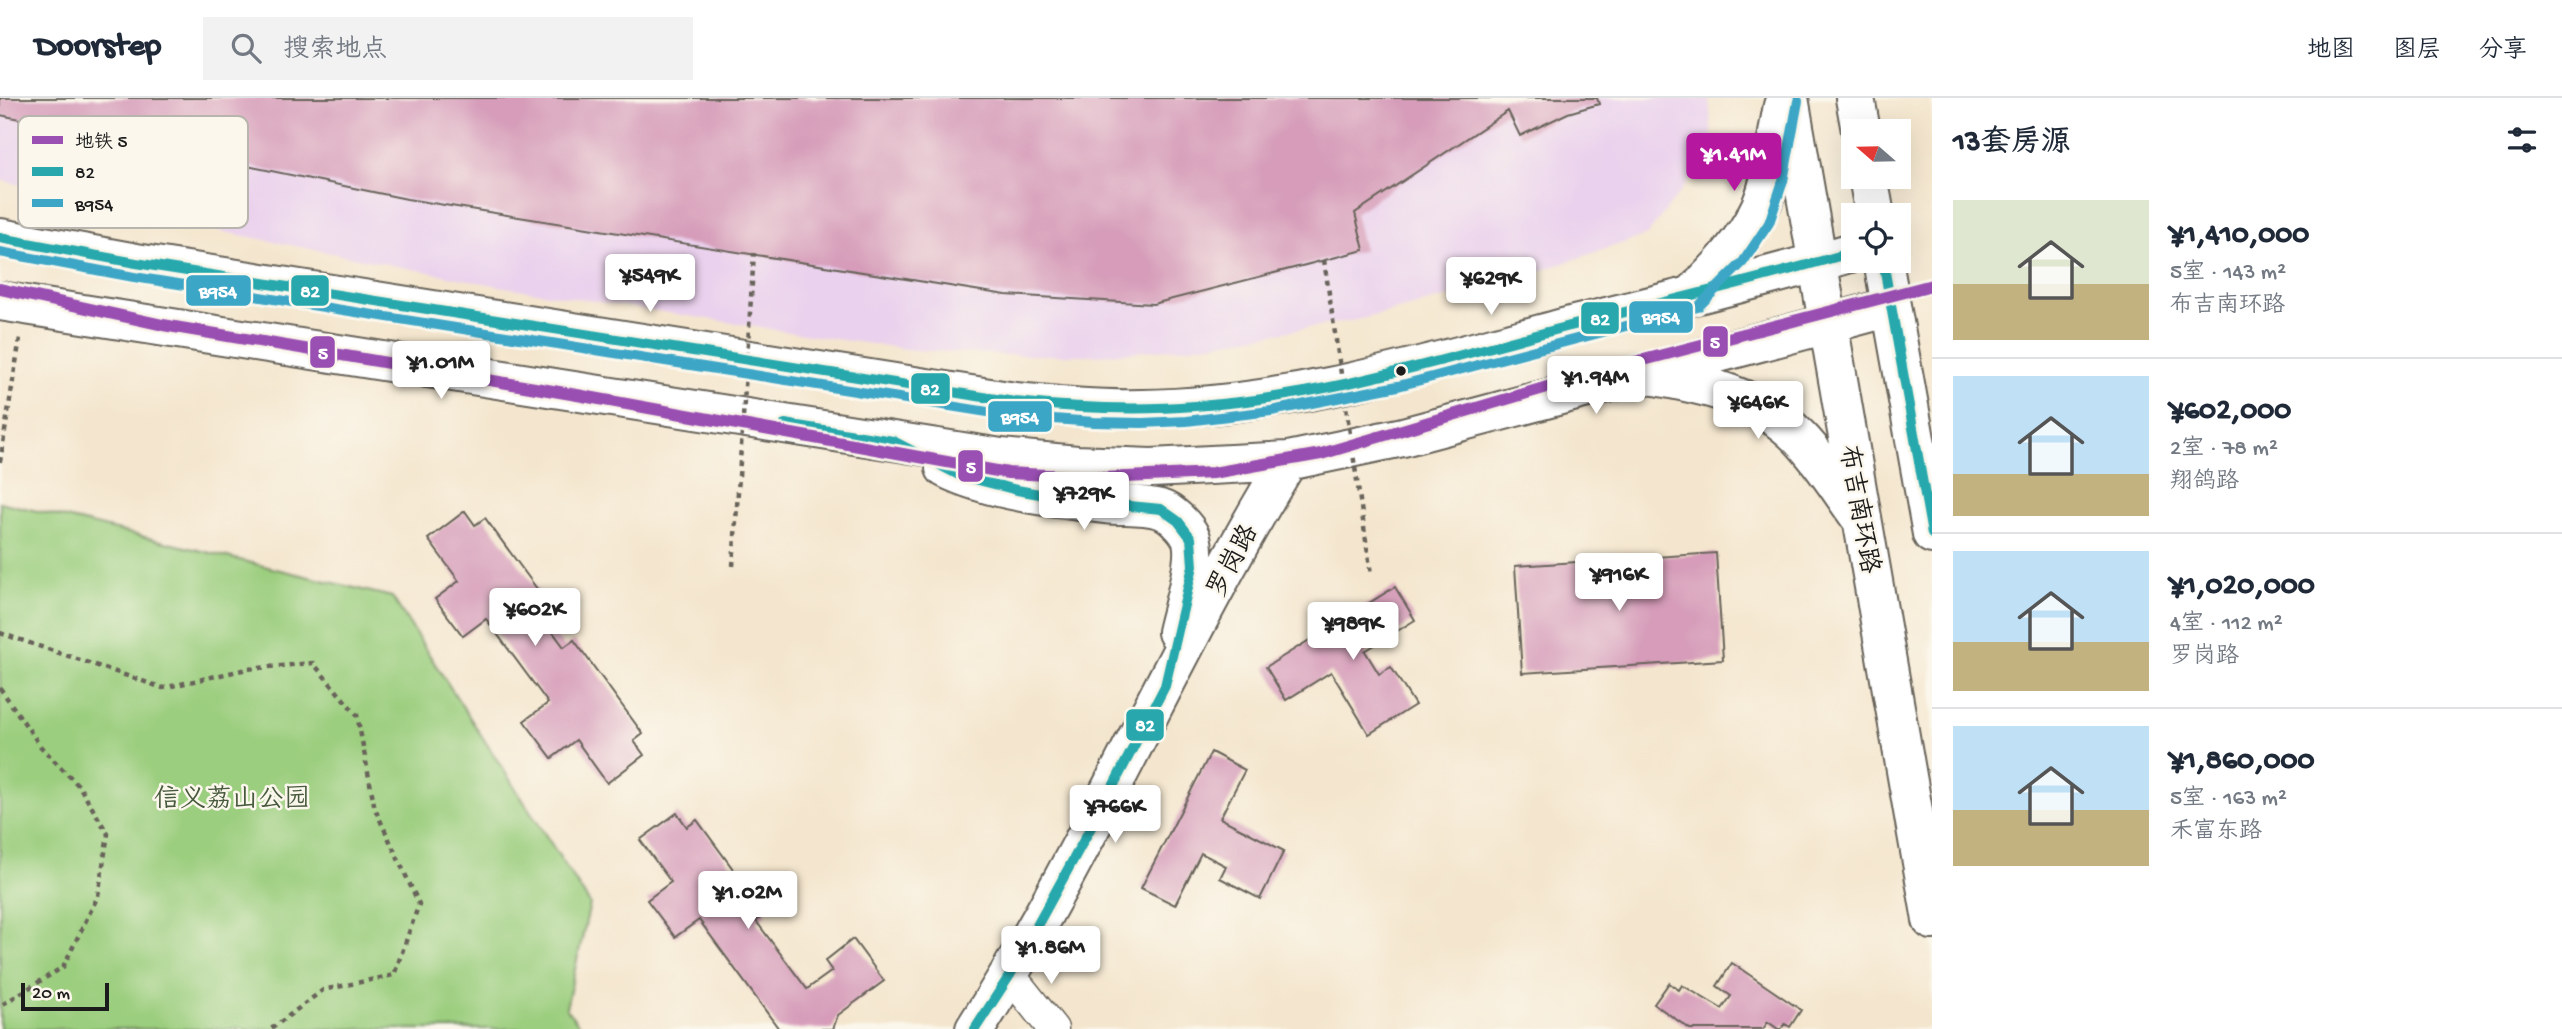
<!DOCTYPE html>
<html lang="zh">
<head>
<meta charset="utf-8">
<style>
  :root { --surface:#fff; --page:#f2f2f3; --text:#1f2937; --muted:#747a83; --line:#e0e1e3; --accent:#b5179e }
  body { margin:0; font-family:"Gochi Hand","LXGW WenKai TC",sans-serif; background:var(--page); color:var(--text); height:100vh; display:flex; flex-direction:column; font-size:26px; white-space:nowrap }
  * { box-sizing:border-box; margin:0 }
  p { font-size:23px; color:var(--muted) }
  .icon { flex:none; width:38px; height:38px; fill:none; stroke:currentColor; stroke-width:2; stroke-linecap:round; stroke-linejoin:round }
  .map { position:relative; flex:1; overflow:hidden }
  .side { display:flex; flex-direction:column; background:var(--surface); width:630px }
  .side>* { flex:none }
  .needle { width:46px; rotate:290deg }
  .controls { position:absolute; left:1841px; top:21px; display:grid; gap:14px }
  .controls a { display:grid; place-items:center; width:70px; height:70px; border-radius:0px; background:var(--surface); box-shadow:0 7px 28px #0002; font-size:35px }
  .scale { position:absolute; left:21px; bottom:18px; width:88px; box-sizing:border-box; padding-left:7px; border:4px solid #1c1c1c; border-top:0; font-size:19px; line-height:24px; white-space:nowrap; color:#1c1c1c; -webkit-text-stroke:5px #fbf7ec; paint-order:stroke }
  .price { position:absolute; translate:-50% -60px; padding:0 16px; border-radius:7px; background:#fff; color:#222; font-size:23px; line-height:46px; filter:drop-shadow(0 2px 4px #0008) }
  .price::after { content:''; position:absolute; left:50%; top:42px; width:21px; height:16px; margin-left:-10px; background:inherit; clip-path:polygon(0 0,100% 0,50% 100%) }
  .price.selected { background:var(--accent); color:#fff }
  ul { padding:0; list-style:none }
  li { display:flex; align-items:center; gap:21px; height:175px; padding:0 21px }
  li+li { border-top:2px solid var(--line) }
  li span { display:grid; place-items:center; flex:none; width:196px; height:140px; border-radius:0px; color:#555 }
  li>.icon { margin-inline-start:auto }
  span .icon { width:84px; height:84px; fill:#fffc; stroke-width:1 }
  li b { font-size:30px }
  h2 { display:flex; justify-content:space-between; align-items:center; height:84px; padding:0 21px; font-size:30px }
  header { display:flex; align-items:center; gap:42px; box-sizing:border-box; height:98px; padding:0 35px; background:var(--surface); border-bottom:2px solid var(--line) }
  header strong { font-size:33px }
  nav { display:flex; gap:38px; margin-inline-start:auto; font-size:24px }
  .search { width:490px; height:63px; background:var(--page); display:flex; align-items:center; gap:18px; box-sizing:border-box; padding:0 24px; border-radius:0px; color:var(--muted); font-size:26px }
  main { display:flex; flex:1; min-height:0 }
  .map>svg:first-child { display:block }
</style>
</head>
<body>
<header>
<strong>Doorstep</strong>
<div class="search"><svg class="icon" aria-label="search" viewBox="0 0 24 24"><circle cx="10" cy="10" r="6"/><path d="M15 15l6 6"/></svg>搜索地点</div>
<nav><a>地图</a><a>图层</a><a>分享</a></nav>
</header>
<main>
<div class="map">
<svg width="1932" height="931" viewBox="0 0 1932 931">
  <rect width="100%" height="100%" fill="#fbf7ec"/>
  <filter id="ink" filterUnits="userSpaceOnUse"><feTurbulence type="fractalNoise" baseFrequency=".0143" numOctaves="2"/><feDisplacementMap in="SourceGraphic" scale="14" xChannelSelector="R" yChannelSelector="G"/><feConvolveMatrix kernelMatrix="1 2 1 2 8 2 1 2 1" color-interpolation-filters="sRGB"/></filter>
  <filter id="wash" filterUnits="userSpaceOnUse"><feTurbulence type="fractalNoise" baseFrequency=".00686" numOctaves="4" result="noise"/><feDisplacementMap in="SourceGraphic" scale="28" xChannelSelector="R" yChannelSelector="G"/><feGaussianBlur stdDeviation="1.57" result="paint"/><feColorMatrix in="noise" values="0 0 0 0 0 0 0 0 0 0 0 0 0 0 0 0 0 1.4 0 .05"/><feComposite in="paint" operator="in"/></filter>
  <g filter="url(#wash)">
    <rect width="100%" height="100%" fill="#f4e6ce"/>
    <!-- built -->
    <path fill="#ead1ed" d="M0 0H1709L1713 51 1647 137 1504 185 1357 222 1191 249 1098 257H1006L913 252 821 239 504 189 189 127 0 82Z"/>
    <!-- green -->
    <path fill="#9bce7e" stroke="#5c754d" stroke-width="2" d="M0 404 392 499 590 806 566 910 582 931H0Z"/>
    <g id="blocks">
      <!-- building -->
      <path fill="#d69cb9" d="M0 0H1597L1599 6 1568 15 1520 38 1508 13 1355 115 1364 152 1153 206 1006 197 407 101 0 17Z
        M465 413 475 427 485 420 554 514 544 522 564 549 574 542 643 636 634 643 644 657 607 685 576 642 552 660 524 623 548 605 486 521 463 538 435 501 459 483 428 441Z
        M1716 455 1723 562 1522 575 1515 468Z
        M1395 489 1415 522 1365 553 1379 576 1391 569 1415 607 1369 636 1331 574 1286 602 1266 569Z
        M1211 654 1245 672 1220 720 1284 753 1260 801 1220 780 1226 768 1201 755 1175 807 1141 790Z
        M677 715 687 729 697 722 766 816 756 823 807 891 832 873 825 863 853 841 884 883 838 917 833 931H779L699 822 675 839 647 802 671 784 640 742Z
        M1732 865 1801 912 1790 929 1785 926 1781 931H1778L1768 924 1763 931H1690L1654 906 1669 885 1679 892 1682 887 1722 911 1731 898 1717 888Z"/>
    </g>
  </g>
  <g filter="url(#ink)">
    <use href="#blocks" fill-opacity="0" stroke="#68635a" stroke-width="2"/>
    <g fill="none" stroke-linecap="round" stroke-linejoin="round">
      <defs>
        <path id="street" d="M1010 877 1053 931"/>
        <path id="secondary" d="M1789 0 1932 822
          M1855 0 1861 33
          M1868 79 1875 117
          M0 140 136 165 1015 304C1057 308 1099 312 1142 311 1287 309 1428 266 1567 229 1662 205 1759 182 1853 154
          M1883 163 1932 436
          M1693 196C1719 170 1744 144 1760 110 1772 86 1777 36 1783 8
          M0 203 1001 360 1077 367 1151 370 1288 363 1403 339 1891 209
          M1649 277C1703 286 1760 298 1800 340 1823 364 1840 392 1859 418
          M945 370C988 392 1058 401 1106 406 1123 408 1144 406 1160 411 1171 414 1186 429 1191 440 1199 461 1182 511 1177 534
          M975 931C1092 749 1175 547 1288 363"/>
      </defs>
      <!-- street casing -->
      <use href="#street" stroke="#68635a" stroke-width="33"/>
      <!-- secondary casing -->
      <use href="#secondary" stroke="#68635a" stroke-width="42"/>
      <!-- path -->
      <path stroke="#68635a" stroke-width="4.5" stroke-dasharray="5 5" stroke-linecap="butt" d="M0 364 20 240
        M0 535 163 590 247 571 313 565 357 617 375 711 419 806 394 877 323 892 271 931
        M0 590 41 649 79 688 108 736 98 798 63 869 0 908"/>
      <!-- street -->
      <use href="#street" stroke="#fff" stroke-width="30"/>
      <!-- secondary -->
      <use href="#secondary" stroke="#fff" stroke-width="38"/>
      <!-- path-bridge -->
      <path stroke="#68635a" stroke-width="4.5" stroke-dasharray="5 5" stroke-linecap="butt" d="M1324 162 1371 476
        M733 468 754 155"/>
      <defs>
        <path id="bus-1" d="M0 140 136 165 1015 304C1075 310 1134 313 1195 308 1321 300 1444 261 1566 229 1662 204 1758 182 1853 154
          M1883 163 1932 436
          M785 326 893 343 959 377 1017 392 1078 403 1161 411 1178 423 1191 440 1193 468 1165 588 1107 700 1010 877 975 931"/>
        <path id="bus-2" d="M0 154 134 179 1013 318 1094 324 1142 325 1186 323 1271 313 1398 288 1698 209 1743 164 1769 125 1783 83 1798 3"/>
      </defs>
      <!-- bus-1 casing -->
      <use href="#bus-1" stroke="#fbf7ec" stroke-width="16"/>
      <!-- bus-2 casing -->
      <use href="#bus-2" stroke="#fbf7ec" stroke-width="16"/>
      <!-- bus-1 -->
      <use href="#bus-1" stroke="#28a8ac" stroke-width="10"/>
      <!-- bus-2 -->
      <use href="#bus-2" stroke="#3ca6c6" stroke-width="10"/>
      <defs>
        <path id="metro-1" d="M0 191 163 227 577 297 1008 375 1104 380 1213 375 1321 356 1605 272 1932 187"/>
      </defs>
      <!-- metro-1 casing -->
      <use href="#metro-1" stroke="#fbf7ec" stroke-width="18"/>
      <!-- metro-1 -->
      <use href="#metro-1" stroke="#9950b2" stroke-width="12"/>
    </g>
  </g>
  <!-- markers -->
  <circle fill="#1c1c1c" stroke="#fbf7ec" stroke-width="2.5" cx="1401" cy="273" r="6"/>
  <g text-anchor="middle" stroke-width="5" stroke-linejoin="round" paint-order="stroke">
    <!-- street labels -->
    <g font-size="26" fill="#1c1c1c" stroke="#fbf7ec">
      <text transform="translate(1861 411) rotate(80)" y="9">布吉南环路</text>
      <text transform="translate(1231 462) rotate(-62)" y="9">罗岗路</text>
    </g>
    <!-- park labels -->
    <g font-size="26" fill="#485a3e" stroke="#fbf7ec">
      <text x="232" y="708">信义荔山公园</text>
    </g>
  </g>
  <!-- legend -->
  <rect x="18" y="18" width="230" height="112" rx="10" fill="#fbf7ec" stroke="#b8b5ae" stroke-width="2"/>
  <rect x="32" y="38" width="31" height="8" fill="#9950b2"/>
  <rect x="32" y="69" width="31" height="9" fill="#28a8ac"/>
  <rect x="32" y="101" width="31" height="8" fill="#3ca6c6"/>
  <g font-size="19" fill="#1c1c1c">
    <text x="75" y="49">地铁 5</text>
    <text x="75" y="80">82</text>
    <text x="75" y="112">B954</text>
  </g>
  <g stroke="#fbf7ec" stroke-width="2.5">
    <rect x="185" y="176" width="67" height="33" rx="7" fill="#3ca6c6"/>
    <rect x="290" y="176" width="40" height="33" rx="7" fill="#28a8ac"/>
    <rect x="1628" y="202" width="66" height="34" rx="7" fill="#3ca6c6"/>
    <rect x="1580" y="203" width="40" height="34" rx="7" fill="#28a8ac"/>
    <rect x="1702" y="227" width="27" height="33" rx="7" fill="#9950b2"/>
    <rect x="309" y="237" width="27" height="34" rx="7" fill="#9950b2"/>
    <rect x="910" y="274" width="41" height="33" rx="7" fill="#28a8ac"/>
    <rect x="987" y="302" width="66" height="33" rx="7" fill="#3ca6c6"/>
    <rect x="957" y="351" width="27" height="34" rx="7" fill="#9950b2"/>
    <rect x="1125" y="610" width="40" height="34" rx="7" fill="#28a8ac"/>
  </g>
  <g font-size="19" text-anchor="middle" font-weight="bold" fill="#fff">
    <text x="218" y="199">B954</text>
    <text x="310" y="199">82</text>
    <text x="1661" y="225">B954</text>
    <text x="1600" y="227">82</text>
    <text x="1715" y="250">5</text>
    <text x="323" y="261">5</text>
    <text x="930" y="297">82</text>
    <text x="1020" y="325">B954</text>
    <text x="971" y="375">5</text>
    <text x="1145" y="633">82</text>
  </g>
</svg>
<div class="controls">
<a><svg class="needle" viewBox="-14 -14 28 28"><path d="M0-13l5 13h-10z" fill="#e53935"/><path d="M0 13l5-13h-10z" fill="#747a83"/></svg></a>
<a><svg class="icon" aria-label="locate" viewBox="0 0 24 24"><circle cx="12" cy="12" r="6"/><path d="M12 2v4M12 18v4M2 12h4M18 12h4"/></svg></a>
</div>
<div class="scale">20 m</div>
<b class="price selected" style="left:1734px;top:95px">¥1.41M</b>
<b class="price" style="left:650px;top:216px">¥549K</b>
<b class="price" style="left:1491px;top:219px">¥629K</b>
<b class="price" style="left:441px;top:303px">¥1.01M</b>
<b class="price" style="left:1596px;top:318px">¥1.94M</b>
<b class="price" style="left:1758px;top:343px">¥646K</b>
<b class="price" style="left:1084px;top:434px">¥729K</b>
<b class="price" style="left:1619px;top:515px">¥916K</b>
<b class="price" style="left:535px;top:550px">¥602K</b>
<b class="price" style="left:1353px;top:564px">¥989K</b>
<b class="price" style="left:1115px;top:747px">¥766K</b>
<b class="price" style="left:748px;top:833px">¥1.02M</b>
<b class="price" style="left:1051px;top:888px">¥1.86M</b>
</div>
<section class="side">
<h2>13套房源<svg class="icon" aria-label="filters" viewBox="0 0 24 24"><path d="M4 7h16M4 17h16"/><circle cx="9" cy="7" r="2"/><circle cx="15" cy="17" r="2"/></svg></h2>
<ul>
<li><span style="background:linear-gradient(#dfe7d0 60%,#c2b280 0)"><svg class="icon" aria-label="home" viewBox="0 0 24 24"><path d="M3 11l9-7 9 7M6 9v11h12V9"/></svg></span><div><b>¥1,410,000</b><p>5室 · 143 m²</p><p>布吉南环路</p></div></li>
<li><span style="background:linear-gradient(#bfe0f5 70%,#c2b280 0)"><svg class="icon" aria-label="home" viewBox="0 0 24 24"><path d="M3 11l9-7 9 7M6 9v11h12V9"/></svg></span><div><b>¥602,000</b><p>2室 · 78 m²</p><p>翔鸽路</p></div></li>
<li><span style="background:linear-gradient(#bfe0f5 65%,#c2b280 0)"><svg class="icon" aria-label="home" viewBox="0 0 24 24"><path d="M3 11l9-7 9 7M6 9v11h12V9"/></svg></span><div><b>¥1,020,000</b><p>4室 · 112 m²</p><p>罗岗路</p></div></li>
<li><span style="background:linear-gradient(#bfe0f5 60%,#c2b280 0)"><svg class="icon" aria-label="home" viewBox="0 0 24 24"><path d="M3 11l9-7 9 7M6 9v11h12V9"/></svg></span><div><b>¥1,860,000</b><p>5室 · 163 m²</p><p>禾富东路</p></div></li>
</ul>
</section>
</main>
</body>
</html>
